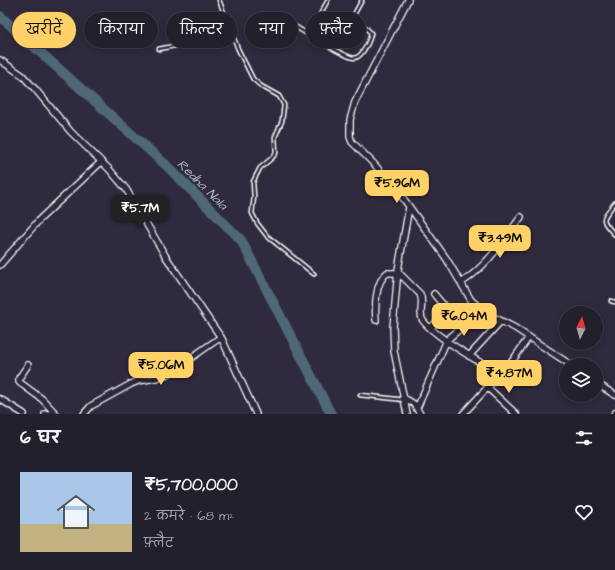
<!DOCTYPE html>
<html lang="hi">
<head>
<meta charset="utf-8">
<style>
  :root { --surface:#23202e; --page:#2f2d3a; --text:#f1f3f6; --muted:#a3a3aa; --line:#403e4a; --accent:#ffd166 }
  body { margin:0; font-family:"Architects Daughter","Playpen Sans Deva",sans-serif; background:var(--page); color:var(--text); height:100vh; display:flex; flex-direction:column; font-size:15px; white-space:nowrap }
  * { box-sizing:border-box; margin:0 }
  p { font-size:13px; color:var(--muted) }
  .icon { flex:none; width:22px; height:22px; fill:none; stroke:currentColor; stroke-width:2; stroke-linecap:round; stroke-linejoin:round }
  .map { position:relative; height:414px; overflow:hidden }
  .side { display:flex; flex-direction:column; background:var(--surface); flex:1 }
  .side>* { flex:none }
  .guide { position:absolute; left:12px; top:12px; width:400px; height:36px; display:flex; gap:8px }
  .needle { width:26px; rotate:5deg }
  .fabs { position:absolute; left:559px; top:306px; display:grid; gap:8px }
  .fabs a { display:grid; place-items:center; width:44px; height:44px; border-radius:50%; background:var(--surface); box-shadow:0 2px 10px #0003,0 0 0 1px var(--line); font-size:20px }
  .price { position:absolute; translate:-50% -34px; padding:0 9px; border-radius:8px; background:var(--accent); color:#111; font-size:13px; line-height:26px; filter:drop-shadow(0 1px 2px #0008) }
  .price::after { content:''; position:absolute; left:50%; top:24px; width:12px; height:9px; margin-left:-6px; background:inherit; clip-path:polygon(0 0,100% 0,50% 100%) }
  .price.selected { background:#222; color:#fff }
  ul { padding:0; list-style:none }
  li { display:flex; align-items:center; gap:12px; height:100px; padding:0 20px }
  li+li { border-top:1px solid var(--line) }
  li span { display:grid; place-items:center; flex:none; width:112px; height:80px; border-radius:0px; color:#555 }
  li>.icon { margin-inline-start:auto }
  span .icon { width:48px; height:48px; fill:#fffc; stroke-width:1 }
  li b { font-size:17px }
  h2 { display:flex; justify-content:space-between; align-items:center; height:48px; padding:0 20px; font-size:17px }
  .chip { padding:0 14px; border-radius:18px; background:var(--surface); box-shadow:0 2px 10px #0003,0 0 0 1px var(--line); font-size:14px; line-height:36px }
  .chip.selected { background:var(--accent); color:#111 }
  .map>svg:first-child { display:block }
</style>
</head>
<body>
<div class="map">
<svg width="615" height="414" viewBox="0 0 615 414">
  <rect width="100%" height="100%" fill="#2f2a3d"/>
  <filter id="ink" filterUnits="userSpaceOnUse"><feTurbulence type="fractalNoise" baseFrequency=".025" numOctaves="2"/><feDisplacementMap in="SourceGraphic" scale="8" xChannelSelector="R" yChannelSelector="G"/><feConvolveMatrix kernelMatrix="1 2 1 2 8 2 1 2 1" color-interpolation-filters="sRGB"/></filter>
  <g filter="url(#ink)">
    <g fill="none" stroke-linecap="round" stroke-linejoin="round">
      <!-- river -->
      <path stroke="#4f6778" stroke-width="10" d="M0 16 167 166 241 240 331 414"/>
      <defs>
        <path id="lane" d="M219 0 238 49 253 79 261 86 279 96 284 105 282 121 275 137 276 153 272 158 260 168 253 182 254 197 252 213 257 223 267 236 314 274
          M291 24C301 30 346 58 354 58 362 58 370 40 371 33L366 28 351 20
          M309 35 328 0
          M159 49 204 40 221 23 228 21
          M335 49 362 0
          M615 203C601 220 600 219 615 235
          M611 301 615 302
          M360 395 405 400"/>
        <path id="street" d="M408 0 355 102 350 120V137L352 142 374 164 403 198 446 258 471 300 484 312 515 328 571 365
          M0 60 22 75 35 89 71 132 109 169 126 189 166 257 222 339 256 414
          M0 265 40 219 101 162
          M398 272 420 294C424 302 419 311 422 319 429 333 484 365 500 374
          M461 283C487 266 503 241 521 217
          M376 320C375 307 375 282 387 273H398
          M430 328 447 314 448 311 434 294
          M469 356 501 321
          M28 365 19 378V382L42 399 56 414
          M596 383 615 395
          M488 388 516 414
          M404 398 414 404 420 414
          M0 399 24 414
          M417 408 447 340 469 321
          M45 414H52
          M84 414 91 406 131 384 138 381 156 378 168 374 221 337
          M407 414 394 351 393 327 398 270 409 207
          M463 414 513 360 529 337
          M614 414 615 413"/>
      </defs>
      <!-- lane casing -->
      <use href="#lane" stroke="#fff" stroke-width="5.5"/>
      <!-- street casing -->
      <use href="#street" stroke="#fff" stroke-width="8"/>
      <!-- lane -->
      <use href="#lane" stroke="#2f2a3d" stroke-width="2.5"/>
      <!-- street -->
      <use href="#street" stroke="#2f2a3d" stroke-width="5.5"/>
    </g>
  </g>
  <g text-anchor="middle" stroke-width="3" stroke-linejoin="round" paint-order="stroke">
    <!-- water labels -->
    <g font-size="13" font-style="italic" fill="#b0bbc2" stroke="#2f2a3d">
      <text transform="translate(203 184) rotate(45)" y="5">Redha Nala</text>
    </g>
  </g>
</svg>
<div class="fabs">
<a><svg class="needle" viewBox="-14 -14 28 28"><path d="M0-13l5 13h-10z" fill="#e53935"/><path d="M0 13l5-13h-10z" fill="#a3a3aa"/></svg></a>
<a><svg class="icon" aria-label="layers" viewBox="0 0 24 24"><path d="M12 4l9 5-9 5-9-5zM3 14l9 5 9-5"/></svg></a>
</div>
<b class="price" style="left:397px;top:204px">₹5.96M</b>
<b class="price selected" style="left:140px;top:229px">₹5.7M</b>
<b class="price" style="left:500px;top:259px">₹3.49M</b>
<b class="price" style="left:464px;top:337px">₹6.04M</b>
<b class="price" style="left:161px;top:386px">₹5.06M</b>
<b class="price" style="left:509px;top:394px">₹4.87M</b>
<div class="guide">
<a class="chip selected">खरीदें</a>
<a class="chip">किराया</a>
<a class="chip">फ़िल्टर</a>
<a class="chip">नया</a>
<a class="chip">फ़्लैट</a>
</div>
</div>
<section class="side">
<h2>6 घर<svg class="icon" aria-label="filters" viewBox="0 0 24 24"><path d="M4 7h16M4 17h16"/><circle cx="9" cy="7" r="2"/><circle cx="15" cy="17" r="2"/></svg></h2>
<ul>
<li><span style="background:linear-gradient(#a9c7e8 65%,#c2b280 0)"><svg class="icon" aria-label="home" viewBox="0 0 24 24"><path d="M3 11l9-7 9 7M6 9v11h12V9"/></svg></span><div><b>₹5,700,000</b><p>2 कमरे · 68 m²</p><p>फ़्लैट</p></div><svg class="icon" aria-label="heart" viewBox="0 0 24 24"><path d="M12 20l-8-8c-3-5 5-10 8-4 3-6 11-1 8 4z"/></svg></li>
</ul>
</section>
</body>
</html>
